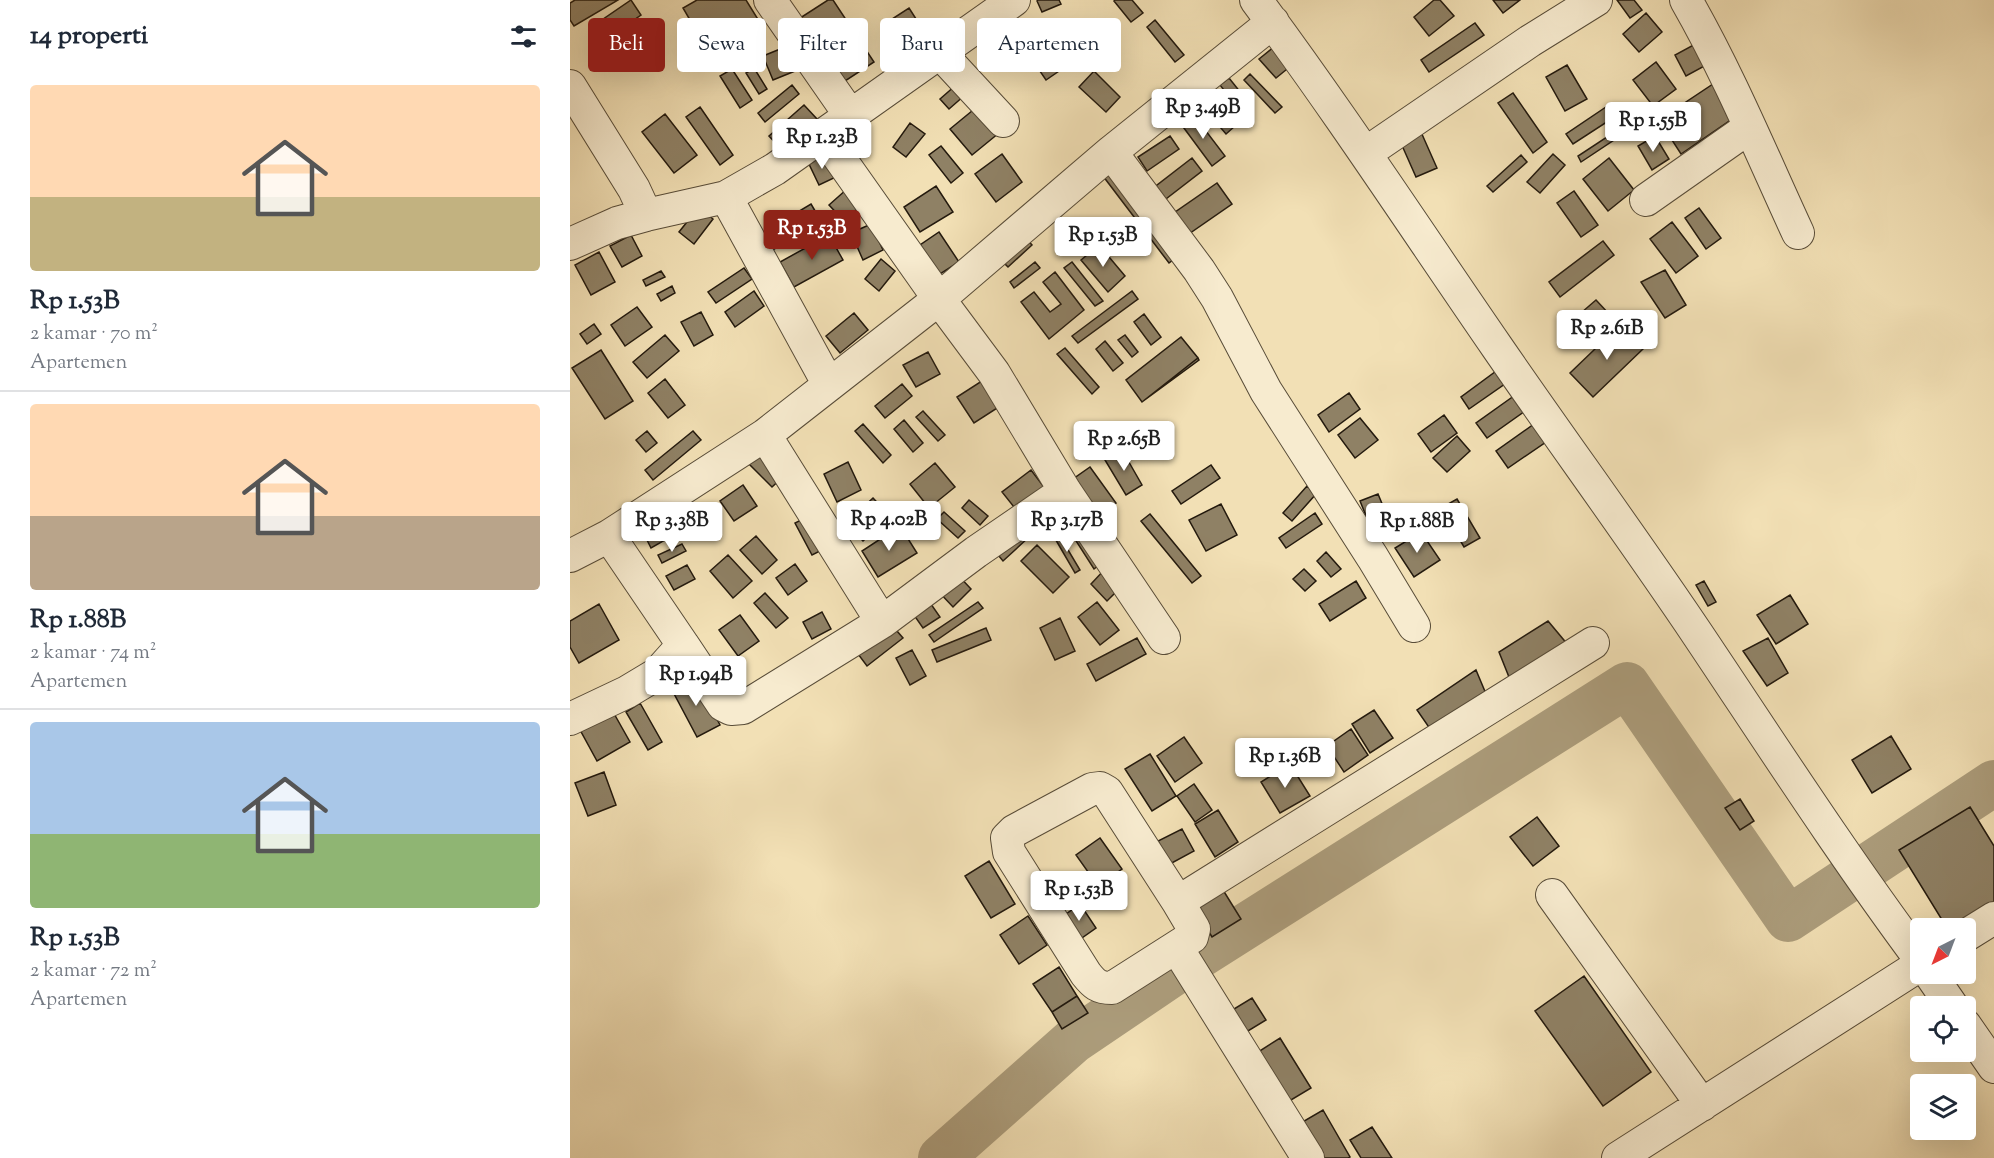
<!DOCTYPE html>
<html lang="id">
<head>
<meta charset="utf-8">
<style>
  :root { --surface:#fff; --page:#f2f2f3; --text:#1f2937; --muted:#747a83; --line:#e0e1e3; --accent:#8f2418 }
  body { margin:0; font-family:"Sorts Mill Goudy",serif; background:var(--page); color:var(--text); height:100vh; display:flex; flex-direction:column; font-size:22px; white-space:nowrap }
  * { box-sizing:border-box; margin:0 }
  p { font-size:20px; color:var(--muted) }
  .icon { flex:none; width:33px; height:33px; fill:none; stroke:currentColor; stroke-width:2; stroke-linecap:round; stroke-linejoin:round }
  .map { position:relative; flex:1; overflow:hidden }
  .panel { display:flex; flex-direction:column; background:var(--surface); width:570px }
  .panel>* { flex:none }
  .guide { position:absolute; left:18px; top:18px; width:570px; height:54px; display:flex; gap:12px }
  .needle { width:39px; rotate:222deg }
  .tools { position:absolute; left:1340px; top:918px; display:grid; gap:12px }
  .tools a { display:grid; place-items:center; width:66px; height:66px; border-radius:6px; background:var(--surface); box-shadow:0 6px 24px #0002; font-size:30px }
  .price { position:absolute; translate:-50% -51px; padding:0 14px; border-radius:6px; background:#fff; color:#222; font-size:20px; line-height:39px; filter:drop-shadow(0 2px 3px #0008) }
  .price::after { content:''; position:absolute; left:50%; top:36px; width:18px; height:14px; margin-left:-9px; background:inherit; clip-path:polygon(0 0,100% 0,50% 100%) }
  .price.active { background:var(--accent); color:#fff }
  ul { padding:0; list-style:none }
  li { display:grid; align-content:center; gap:12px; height:318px; padding:0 30px }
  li+li { border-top:2px solid var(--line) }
  li span { display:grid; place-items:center; height:186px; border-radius:6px; color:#555 }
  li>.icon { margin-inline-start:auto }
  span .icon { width:108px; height:108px; fill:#fffc; stroke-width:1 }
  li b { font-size:26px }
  h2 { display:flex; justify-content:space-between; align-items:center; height:72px; padding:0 30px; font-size:26px }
  .tag { padding:0 21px; border-radius:6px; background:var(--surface); box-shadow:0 6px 24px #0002; font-size:21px; line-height:54px }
  .tag.active { background:var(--accent); color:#fff }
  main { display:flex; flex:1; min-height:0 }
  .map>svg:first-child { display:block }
</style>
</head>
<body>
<main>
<section class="panel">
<h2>14 properti<svg class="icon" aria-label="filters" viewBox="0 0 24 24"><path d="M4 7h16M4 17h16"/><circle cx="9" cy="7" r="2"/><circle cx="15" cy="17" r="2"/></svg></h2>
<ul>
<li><span style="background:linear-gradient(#ffd9b3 60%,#c2b280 0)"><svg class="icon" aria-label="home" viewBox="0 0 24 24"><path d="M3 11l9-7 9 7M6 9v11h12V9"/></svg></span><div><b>Rp 1.53B</b><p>2 kamar · 70 m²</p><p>Apartemen</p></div></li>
<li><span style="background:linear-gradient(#ffd9b3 60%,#b9a48a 0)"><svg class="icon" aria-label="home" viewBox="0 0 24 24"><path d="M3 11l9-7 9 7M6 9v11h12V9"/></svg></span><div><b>Rp 1.88B</b><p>2 kamar · 74 m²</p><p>Apartemen</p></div></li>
<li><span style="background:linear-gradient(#a9c7e8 60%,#8fb573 0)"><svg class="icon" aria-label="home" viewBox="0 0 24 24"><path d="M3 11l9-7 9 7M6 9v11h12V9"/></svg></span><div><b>Rp 1.53B</b><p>2 kamar · 72 m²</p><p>Apartemen</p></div></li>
</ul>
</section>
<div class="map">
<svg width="1424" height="1158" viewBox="0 0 1424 1158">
  <rect width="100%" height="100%" fill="#f2e0b5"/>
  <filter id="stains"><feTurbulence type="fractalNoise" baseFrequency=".00333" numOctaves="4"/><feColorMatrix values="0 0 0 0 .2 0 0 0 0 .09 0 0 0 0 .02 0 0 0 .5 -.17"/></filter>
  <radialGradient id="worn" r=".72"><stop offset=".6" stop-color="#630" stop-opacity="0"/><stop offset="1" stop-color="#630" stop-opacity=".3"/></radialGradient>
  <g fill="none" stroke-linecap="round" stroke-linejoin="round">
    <!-- river -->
    <path stroke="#ac9d7c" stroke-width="46" d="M371 1158 503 1041 627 957 1057 685 1218 919 1424 783"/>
  </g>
  <!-- building -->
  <path fill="#8f8165" stroke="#241a0e" stroke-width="1.5" d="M5 0H48L4 26 0 20V3Z
    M61 0 71 15 36 39 26 24Z
    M127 0H176L189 21 138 51 113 8Z
    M258 0H263L304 62 269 85 227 20Z
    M468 0H489L491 4 472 12 467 1Z
    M545 0H562L573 13 561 22 544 1Z
    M864 0H870L884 16 859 36 844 17Z
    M923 0H950L933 13Z
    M1047 0H1064L1072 10 1060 18Z
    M339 8 364 47 343 59 319 21Z
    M1076 13 1092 32 1069 52 1053 34Z
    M585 20 614 55 605 62 577 27Z
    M905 23 914 35 859 72 851 60Z
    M508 31 521 49 476 80 463 61Z
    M1129 42 1140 63 1116 76 1105 55Z
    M220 45 230 69 203 80 193 56Z
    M705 46 722 65 706 78 689 59Z
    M1086 62 1106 89 1083 106 1063 80Z
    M997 65 1017 99 995 111 976 77Z
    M184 68 197 89 189 94 176 73Z
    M162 69 182 100 170 108 150 76Z
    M524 71 550 97 536 112 509 87Z
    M680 74 712 107 705 113 674 80Z
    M659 78 683 108 673 115 650 85Z
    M1143 84 1165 117 1111 154 1089 120Z
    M222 85 229 94 195 122 188 113Z
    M386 85 395 95 379 109 370 99Z
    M943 93 977 142 963 153 928 103Z
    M644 100 665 126 656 134 634 108Z
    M234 105 247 119 212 150 199 136Z
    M408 106 429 133 402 155 380 129Z
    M130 107 163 155 150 165 116 117Z
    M1036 107 1043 118 1003 144 996 134Z
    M95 114 127 155 104 173 72 132Z
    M623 114 655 156 642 166 611 124Z
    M340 123 355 134 336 157 323 147Z
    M1046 131 1050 136 1011 162 1008 156Z
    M851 132 867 168 846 177 830 141Z
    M600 136 609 149 577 171 568 157Z
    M1085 136 1099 159 1082 170 1068 146Z
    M371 146 393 173 381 183 359 155Z
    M254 154 266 177 249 185 238 162Z
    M432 154 452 182 426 202 405 174Z
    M983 154 995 165 970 193 957 182Z
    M951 155 957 162 923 192 917 186Z
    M622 158 632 171 592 202 582 189Z
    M1039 158 1064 190 1038 211 1013 179Z
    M550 170 612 253 599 263 533 176Z
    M647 183 662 204 613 238 598 217Z
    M366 186 383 212 350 232 334 207Z
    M277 189 291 205 274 221 259 205Z
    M1004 191 1028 225 1011 237 987 203Z
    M241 204 251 221 201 251 191 234Z
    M129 207 143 219 124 244 109 232Z
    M1129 208 1151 238 1136 249 1115 218Z
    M1102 222 1128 256 1106 273 1080 239Z
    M301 224 313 250 293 260 281 233Z
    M516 225 523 233 499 252 492 243Z
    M369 232 389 262 370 274 350 245Z
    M61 235 72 256 52 267 40 246Z
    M259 235 273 260 224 287 210 262Z
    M455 237 462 245 438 267 431 260Z
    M1033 241 1044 255 990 297 979 282Z
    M529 245 555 276 538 292 511 260Z
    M29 252 45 282 21 295 5 265Z
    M311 259 325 271 309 291 295 279Z
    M465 262 470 268 444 288 440 282Z
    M502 262 533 301 525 306 494 268Z
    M174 268 182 279 146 303 138 292Z
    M1095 270 1116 305 1095 318 1071 282Z
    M91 271 95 277 76 286 73 280Z
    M485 272 514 310 479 339 451 302 464 292 480 312 491 304 473 282Z
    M102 286 105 293 91 301 87 294Z
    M184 291 194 306 165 327 155 312Z
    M562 291 568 299 508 343 502 336Z
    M1026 300 1039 314 1016 334 1004 319Z
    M67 307 82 327 55 346 41 325Z
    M131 312 143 335 124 346 111 322Z
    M284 313 298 330 270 353 256 336Z
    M574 314 591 337 581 345 564 322Z
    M24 324 31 334 17 344 10 334Z
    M1051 324 1074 348 1023 397 1000 373Z
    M95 335 109 351 77 378 63 362Z
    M555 335 568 352 562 357 548 340Z
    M611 337 628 358 572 402 556 380Z
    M535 341 553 363 543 371 526 349Z
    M495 348 529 387 522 394 487 354Z
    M31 350 63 401 35 419 2 368Z
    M358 352 370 374 346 387 333 365Z
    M628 358 629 360 572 402Z
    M933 366 942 379 899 409 891 397Z
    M418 377 435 403 404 423 387 397Z
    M95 379 115 405 98 418 78 393Z
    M332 384 342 396 315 418 305 406Z
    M779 393 790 409 759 432 748 415Z
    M948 393 958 409 917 438 906 423Z
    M353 411 375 435 368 441 346 417Z
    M874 415 887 433 861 452 848 434Z
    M790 418 808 440 785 458 768 435Z
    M334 420 353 443 343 452 324 429Z
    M293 424 321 455 313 463 285 431Z
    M964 424 976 442 938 468 926 451Z
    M77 431 87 443 76 452 66 440Z
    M123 431 131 440 83 480 75 470Z
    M887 436 900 451 877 472 863 458Z
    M552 450 572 485 556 495 535 460Z
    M192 451 215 475 202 487 179 464Z
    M278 462 291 490 267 502 254 474Z
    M365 463 385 487 359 508 340 484Z
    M641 465 650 478 611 504 602 491Z
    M520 467 546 503 529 515 503 479Z
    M461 470 477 491 448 512 432 492Z
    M173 485 187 506 164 521 150 501Z
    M737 486 746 494 722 521 713 513Z
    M808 494 821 525 803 533 790 501Z
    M303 498 320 516 293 541 276 523Z
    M887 499 910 538 894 547 871 508Z
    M399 500 418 516 410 525 392 508Z
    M651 504 667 535 636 551 619 520Z
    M374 512 395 531 388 538 367 519Z
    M745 513 752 524 716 548 709 538Z
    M580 514 631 576 622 583 571 521Z
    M239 516 256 548 242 555 225 523Z
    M94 521 102 536 81 548 73 532Z
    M330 526 347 553 308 577 292 551Z
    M450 527 459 537 433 561 424 550Z
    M507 530 529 565 524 569 501 533Z
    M851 532 870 560 844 577 825 548Z
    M488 533 510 570 505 573 483 535Z
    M186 536 207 560 192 574 170 550Z
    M112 544 116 551 92 563 88 555Z
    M467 545 499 577 483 593 451 561Z
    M756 552 771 569 761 577 747 561Z
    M158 555 182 581 163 598 140 571Z
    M225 564 237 581 218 595 206 578Z
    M117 565 125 579 104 590 96 576Z
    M535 569 552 586 537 601 521 584Z
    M734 569 746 581 735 591 723 579Z
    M386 573 401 589 383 607 368 591Z
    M786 581 796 598 760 621 749 604Z
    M1134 581 1146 602 1138 606 1126 585Z
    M195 593 218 618 206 628 184 603Z
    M1220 595 1238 624 1206 644 1187 615Z
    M356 597 370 617 353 628 339 608Z
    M408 602 413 608 364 642 359 635Z
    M527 602 549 630 530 645 508 617Z
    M29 604 49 640 9 663 0 647V621Z
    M252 612 261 629 242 639 233 622Z
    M170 615 189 641 168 656 149 630Z
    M490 618 505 651 485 660 470 628Z
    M978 621 998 645 943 687 929 652Z
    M320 623 333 638 297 666 285 650Z
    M416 628 421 640 367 662 362 650Z
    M567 638 576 654 526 681 517 664Z
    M1198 638 1218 673 1197 686 1173 651Z
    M342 650 356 676 340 685 326 658Z
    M906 670 919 701 865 736 847 710Z
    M124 676 150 725 127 737 101 688Z
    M70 703 92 742 78 750 56 712Z
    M42 710 60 742 27 761 9 728Z
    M804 710 823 738 800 753 782 724Z
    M781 729 798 755 774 772 757 746Z
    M1321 736 1341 769 1302 793 1282 760Z
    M614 737 632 763 605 782 587 756Z
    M580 754 606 796 582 811 555 769Z
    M720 764 740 796 710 813 691 782Z
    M34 772 46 805 18 816 5 783Z
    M624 784 642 810 625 822 607 796Z
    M1170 799 1184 821 1170 830 1155 808Z
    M1400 807 1424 846V907L1388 928H1377L1329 850Z
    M648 810 668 842 645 857 625 824Z
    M967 817 989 846 963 866 940 837Z
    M612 829 624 851 600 864 588 841Z
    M530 838 552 869 528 886 506 855Z
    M419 861 445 904 421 918 395 876Z
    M653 890 671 919 642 937 624 907Z
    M510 904 526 928 509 940 492 917Z
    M458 916 477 945 449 964 430 935Z
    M489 967 507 996 482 1012 463 984Z
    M1014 976 1081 1072 1033 1106 965 1011Z
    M507 996 518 1013 492 1029 482 1012Z
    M682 998 696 1020 673 1034 659 1012Z
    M710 1038 741 1088 716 1103 685 1054Z
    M753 1110 780 1157 778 1158H748L729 1124Z
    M802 1127 822 1158H791L780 1140Z"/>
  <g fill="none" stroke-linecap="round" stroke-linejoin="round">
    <defs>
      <path id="minor" d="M200 0 280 115
        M686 0C770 113 847 231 927 347 993 443 1063 538 1128 635 1201 744 1272 854 1350 959
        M1116 0C1159 75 1192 155 1228 233
        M370 53 433 121
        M0 86 64 189 76 215 156 197 205 169 444 0
        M254 136 369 299 424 373 495 491 594 638
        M541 152 629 270 647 298 696 391 803 558 844 626
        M796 153 960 41 1026 0
        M156 197 259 385
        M1076 200 1180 127
        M0 244 47 223 76 215
        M195 435 312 622
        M39 536 113 645
        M0 556 39 536 195 435 369 299 541 152 703 22
        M0 719 57 692 87 674 113 645 153 705 161 709 173 708 312 622 406 552 495 491
        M530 788 537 792 608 902 624 929 622 937 542 988C528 988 524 984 516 974L439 852 437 838 444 831 522 789Z
        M982 895 1132 1105
        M608 902 1023 643
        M1395 936 1424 918
        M607 948 738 1158
        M1360 974 1382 1006
        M1395 1025 1424 1067
        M1048 1158 1350 965"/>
    </defs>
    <!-- minor casing -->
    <use href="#minor" stroke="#584c38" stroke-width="34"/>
    <!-- minor -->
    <use href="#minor" stroke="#f7ebcf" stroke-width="32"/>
  </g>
  <rect width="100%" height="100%" filter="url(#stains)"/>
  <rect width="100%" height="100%" fill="url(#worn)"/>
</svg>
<div class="tools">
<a><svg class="needle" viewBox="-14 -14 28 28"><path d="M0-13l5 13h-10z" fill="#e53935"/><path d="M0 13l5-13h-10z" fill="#747a83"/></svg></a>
<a><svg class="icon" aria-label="locate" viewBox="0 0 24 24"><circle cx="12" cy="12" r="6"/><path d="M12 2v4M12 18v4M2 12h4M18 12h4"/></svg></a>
<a><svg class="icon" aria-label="layers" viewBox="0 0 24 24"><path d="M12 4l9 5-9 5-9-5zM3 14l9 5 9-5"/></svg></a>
</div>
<b class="price" style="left:633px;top:140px">Rp 3.49B</b>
<b class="price" style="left:1083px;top:153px">Rp 1.55B</b>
<b class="price" style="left:252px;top:170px">Rp 1.23B</b>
<b class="price active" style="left:242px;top:261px">Rp 1.53B</b>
<b class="price" style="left:533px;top:268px">Rp 1.53B</b>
<b class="price" style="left:1037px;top:361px">Rp 2.61B</b>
<b class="price" style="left:554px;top:472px">Rp 2.65B</b>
<b class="price" style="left:319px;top:552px">Rp 4.02B</b>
<b class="price" style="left:102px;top:553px">Rp 3.38B</b>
<b class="price" style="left:497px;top:553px">Rp 3.17B</b>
<b class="price" style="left:847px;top:554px">Rp 1.88B</b>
<b class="price" style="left:126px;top:707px">Rp 1.94B</b>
<b class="price" style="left:715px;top:789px">Rp 1.36B</b>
<b class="price" style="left:509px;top:922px">Rp 1.53B</b>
<div class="guide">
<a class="tag active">Beli</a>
<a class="tag">Sewa</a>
<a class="tag">Filter</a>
<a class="tag">Baru</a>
<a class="tag">Apartemen</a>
</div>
</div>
</main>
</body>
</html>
